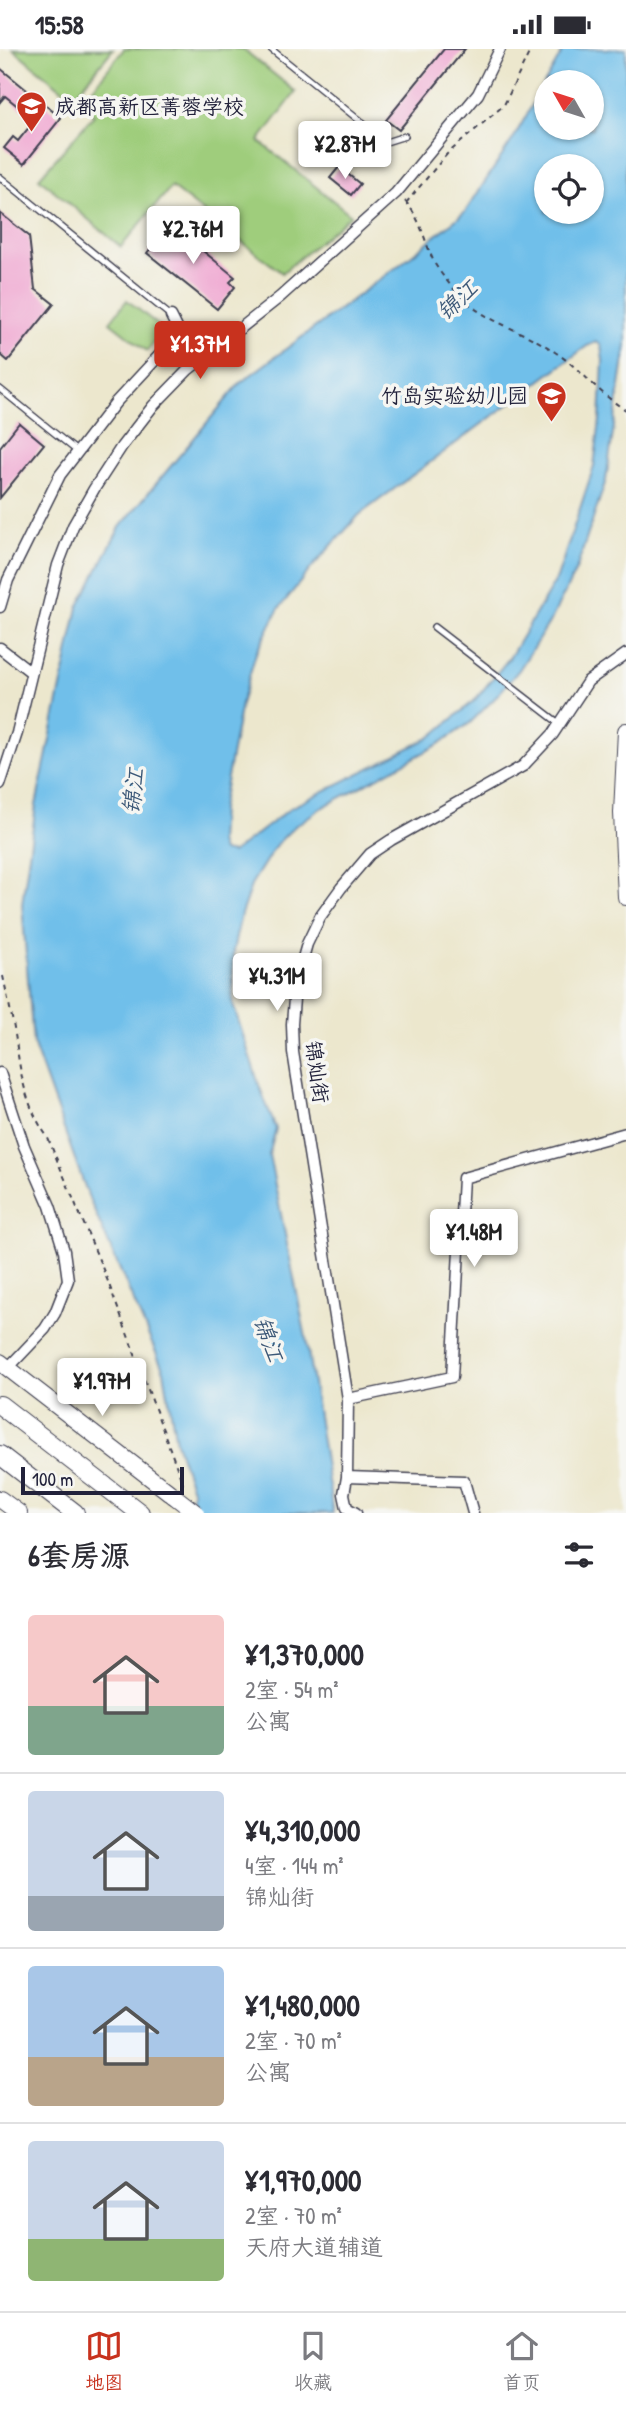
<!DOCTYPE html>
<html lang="zh">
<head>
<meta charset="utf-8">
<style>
  :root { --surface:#fff; --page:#f7f7f7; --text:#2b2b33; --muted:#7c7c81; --line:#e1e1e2; --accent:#c8321e }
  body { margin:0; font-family:"Patrick Hand","LXGW WenKai TC",sans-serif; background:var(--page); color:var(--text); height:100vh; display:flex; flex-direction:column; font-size:26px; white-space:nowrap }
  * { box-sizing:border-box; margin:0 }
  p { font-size:23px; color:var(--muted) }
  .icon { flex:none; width:38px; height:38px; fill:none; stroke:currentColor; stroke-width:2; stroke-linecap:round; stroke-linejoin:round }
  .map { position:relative; height:1464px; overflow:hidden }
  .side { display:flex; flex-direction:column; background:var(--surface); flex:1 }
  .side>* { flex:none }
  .needle { width:46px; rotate:309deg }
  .buttons { position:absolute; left:534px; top:21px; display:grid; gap:14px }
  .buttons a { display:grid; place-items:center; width:70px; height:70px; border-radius:50%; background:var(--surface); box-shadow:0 2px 5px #0004; font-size:35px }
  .scale { position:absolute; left:21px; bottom:18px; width:163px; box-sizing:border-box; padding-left:7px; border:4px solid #22223b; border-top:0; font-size:19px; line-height:24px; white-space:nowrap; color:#22223b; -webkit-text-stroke:5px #f6f6f2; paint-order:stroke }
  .price { position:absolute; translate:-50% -60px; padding:0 16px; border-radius:7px; background:#fff; color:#222; font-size:23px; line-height:46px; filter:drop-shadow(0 2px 4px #0008) }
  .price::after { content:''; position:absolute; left:50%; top:42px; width:21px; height:16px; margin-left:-10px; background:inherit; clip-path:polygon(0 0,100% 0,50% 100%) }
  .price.current { background:var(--accent); color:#fff }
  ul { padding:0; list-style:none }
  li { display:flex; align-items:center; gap:21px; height:175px; padding:0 28px }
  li+li { border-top:2px solid var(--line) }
  li span { display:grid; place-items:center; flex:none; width:196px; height:140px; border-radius:7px; color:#555 }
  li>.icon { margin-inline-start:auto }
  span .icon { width:84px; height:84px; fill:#fffc; stroke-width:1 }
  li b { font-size:30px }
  h2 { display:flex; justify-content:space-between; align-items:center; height:84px; padding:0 28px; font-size:30px }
  .status { display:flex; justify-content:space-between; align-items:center; height:49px; padding:0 35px; background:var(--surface); direction:ltr }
  .status svg { height:19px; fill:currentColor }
  .menu { display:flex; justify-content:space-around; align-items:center; height:98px; border-top:2px solid var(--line); background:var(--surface); font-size:19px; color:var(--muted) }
  .menu a { display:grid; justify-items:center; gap:4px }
  .menu .current { color:var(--accent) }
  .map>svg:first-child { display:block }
</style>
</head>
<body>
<div class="status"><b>15:58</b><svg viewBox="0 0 49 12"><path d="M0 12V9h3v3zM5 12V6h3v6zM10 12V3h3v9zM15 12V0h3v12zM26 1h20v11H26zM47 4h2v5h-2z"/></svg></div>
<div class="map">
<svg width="626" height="1464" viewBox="0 0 626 1464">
  <rect width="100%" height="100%" fill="#f6f6f2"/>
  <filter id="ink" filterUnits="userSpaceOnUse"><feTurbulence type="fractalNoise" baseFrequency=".0143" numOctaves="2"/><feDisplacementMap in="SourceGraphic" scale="14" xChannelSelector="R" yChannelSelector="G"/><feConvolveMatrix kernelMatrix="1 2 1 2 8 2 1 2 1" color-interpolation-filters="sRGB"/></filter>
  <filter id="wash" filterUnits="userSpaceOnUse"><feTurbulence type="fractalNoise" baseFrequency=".00686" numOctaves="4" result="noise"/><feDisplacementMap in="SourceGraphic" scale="28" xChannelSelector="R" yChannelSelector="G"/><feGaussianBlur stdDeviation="1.57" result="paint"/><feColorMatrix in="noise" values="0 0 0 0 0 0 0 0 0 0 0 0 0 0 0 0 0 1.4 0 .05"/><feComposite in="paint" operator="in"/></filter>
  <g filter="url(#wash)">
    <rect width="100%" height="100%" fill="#ece7cd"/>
    <!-- green -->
    <path fill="#9fcd7b" stroke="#60785b" stroke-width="2" d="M13 0H113L73 49Z
      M124 0H243L296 43 259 92 351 166 282 224 171 138 121 198 39 129 94 66 82 53Z
      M127 251 164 281 147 302 110 273Z"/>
    <!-- water -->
    <path fill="#6fbfea" stroke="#487092" stroke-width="2" fill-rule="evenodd" d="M564 0H626V297L606 431 576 521 552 569 519 621 495 649 470 674 436 697 321 759 295 777 276 796 252 834 241 865 233 902V955L260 1039 276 1080 269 1106 306 1289 333 1464H192V1441L176 1393 164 1322 90 1152 33 994 22 855 36 756 78 558 120 478 240 334 402 214 465 163 513 90ZM546 33H592V79H546ZM546 117H592V163H546ZM596 293 601 296 603 312 600 371 594 417 557 529 510 608 475 651 431 688 292 758 232 804 222 802 219 793 221 760 241 655 256 604 278 561 313 517 359 466 587 297Z"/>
    <g id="blocks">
      <!-- building -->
      <path fill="#efa2cf" d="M444 0H465L399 81 386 71Z
        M0 19 61 69 24 115 4 99 13 88 18 92 35 71 5 47 0 53Z
        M339 118 360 135 351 146 330 129Z
        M0 164 29 187 35 240 54 255 8 312 0 305Z
        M170 175 235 228 230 233 235 238 217 260 147 204Z
        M19 374 44 395 0 449V398Z"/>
    </g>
  </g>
  <g filter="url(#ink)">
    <use href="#blocks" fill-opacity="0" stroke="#404051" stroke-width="2"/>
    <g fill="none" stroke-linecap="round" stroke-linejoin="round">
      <defs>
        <path id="lane" d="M271 0 386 93 405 87
          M0 128 171 267
          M0 340 78 403
          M434 578 560 675"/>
        <path id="street" d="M0 558 8 531 60 426 116 353 170 295 178 281 171 267
          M0 599 31 623
          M0 736 17 684 58 516 73 477 94 440 122 397 153 357 188 321 280 248 396 144 478 45 500 0
          M0 1024 24 1097 50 1157 64 1202 68 1231 55 1264 45 1280 8 1319
          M348 1350 452 1328 463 1129 626 1084
          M347 1428 464 1432 473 1464
          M356 1464 347 1459 344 1445 347 1428 348 1350 293 1003 292 975 295 937 307 895 320 868 341 839 370 805 391 791 523 717 553 685 588 632 626 605"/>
        <path id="secondary" d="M626 682 622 764 626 848
          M0 1313 174 1447
          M0 1450 19 1464"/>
        <path id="primary" d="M0 1356 140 1464
          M0 1406 75 1464"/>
      </defs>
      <!-- lane casing -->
      <use href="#lane" stroke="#404051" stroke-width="8"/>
      <!-- street casing -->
      <use href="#street" stroke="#404051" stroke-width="13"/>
      <!-- secondary casing -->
      <use href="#secondary" stroke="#404051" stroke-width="18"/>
      <!-- primary casing -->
      <use href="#primary" stroke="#404051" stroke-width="20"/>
      <!-- path -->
      <path stroke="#404051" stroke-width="2" stroke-dasharray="5 5" stroke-linecap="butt" d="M405 152C422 171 424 193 435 215 441 225 450 236 458 245 485 274 525 281 555 303 581 320 600 346 626 361
        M406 154 447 105 504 56 531 0
        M3 927C8 951 14 975 17 999 21 1030 28 1061 47 1087L107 1230 183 1435"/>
      <!-- lane -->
      <use href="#lane" stroke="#fff" stroke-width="5"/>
      <!-- street -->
      <use href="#street" stroke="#fff" stroke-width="10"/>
      <!-- secondary -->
      <use href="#secondary" stroke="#fff" stroke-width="16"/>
      <!-- primary -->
      <use href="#primary" stroke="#fff" stroke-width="18"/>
      <defs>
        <path id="secondary-bridge" d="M174 1447 196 1464"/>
      </defs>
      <!-- secondary-bridge casing -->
      <use href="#secondary-bridge" stroke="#404051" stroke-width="18" stroke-linecap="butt"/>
      <!-- secondary-bridge -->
      <use href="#secondary-bridge" stroke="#fff" stroke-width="16"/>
    </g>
  </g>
  <!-- icons -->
  <defs>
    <symbol id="school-pin" viewBox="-11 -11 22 30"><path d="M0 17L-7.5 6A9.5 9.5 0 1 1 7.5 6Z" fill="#c8321e" stroke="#f6f6f2"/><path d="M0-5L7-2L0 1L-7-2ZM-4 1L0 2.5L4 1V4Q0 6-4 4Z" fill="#fff"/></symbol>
  </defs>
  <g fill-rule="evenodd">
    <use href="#school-pin" x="14" y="40" width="35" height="47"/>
    <use href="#school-pin" x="534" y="330" width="35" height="47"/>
  </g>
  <g text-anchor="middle" stroke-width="7" stroke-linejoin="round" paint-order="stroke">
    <!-- poi labels -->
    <g font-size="21" fill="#22223b" stroke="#f6f6f2" text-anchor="start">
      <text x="55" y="65">成都高新区菁蓉学校</text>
      <text x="528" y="354" text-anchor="end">竹岛实验幼儿园</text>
    </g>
    <!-- street labels -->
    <g font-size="21" fill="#22223b" stroke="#f6f6f2">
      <text transform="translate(317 1023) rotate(82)" y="7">锦灿街</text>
    </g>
    <!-- water labels -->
    <g font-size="23" font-style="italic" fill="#3d5978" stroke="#f6f6f2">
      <text transform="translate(457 251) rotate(-43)" y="8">锦江</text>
      <text transform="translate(133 742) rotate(-83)" y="8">锦江</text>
      <text transform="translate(269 1290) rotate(70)" y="8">锦江</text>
    </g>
  </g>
</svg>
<div class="buttons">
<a><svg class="needle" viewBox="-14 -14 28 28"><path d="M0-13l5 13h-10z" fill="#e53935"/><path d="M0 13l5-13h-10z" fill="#7c7c81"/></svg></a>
<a><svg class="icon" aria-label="locate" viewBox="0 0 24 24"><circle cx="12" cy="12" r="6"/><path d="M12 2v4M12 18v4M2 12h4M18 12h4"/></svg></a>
</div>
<div class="scale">100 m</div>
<b class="price" style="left:345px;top:132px">¥2.87M</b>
<b class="price" style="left:193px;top:217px">¥2.76M</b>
<b class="price current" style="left:200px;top:332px">¥1.37M</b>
<b class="price" style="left:277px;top:964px">¥4.31M</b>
<b class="price" style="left:474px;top:1220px">¥1.48M</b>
<b class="price" style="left:102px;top:1369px">¥1.97M</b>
</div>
<section class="side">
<h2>6套房源<svg class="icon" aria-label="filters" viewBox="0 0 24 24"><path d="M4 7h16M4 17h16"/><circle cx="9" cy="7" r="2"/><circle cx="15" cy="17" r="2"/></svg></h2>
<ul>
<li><span style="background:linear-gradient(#f6c9c9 65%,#7fa58c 0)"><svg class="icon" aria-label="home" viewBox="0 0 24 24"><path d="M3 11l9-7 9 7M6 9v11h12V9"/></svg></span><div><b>¥1,370,000</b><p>2室 · 54 m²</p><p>公寓</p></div></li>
<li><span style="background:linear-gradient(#c9d6e8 75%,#9aa5b1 0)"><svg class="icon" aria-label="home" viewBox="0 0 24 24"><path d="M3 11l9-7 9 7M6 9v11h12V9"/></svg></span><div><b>¥4,310,000</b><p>4室 · 144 m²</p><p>锦灿街</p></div></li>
<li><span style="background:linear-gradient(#a9c7e8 65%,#b9a48a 0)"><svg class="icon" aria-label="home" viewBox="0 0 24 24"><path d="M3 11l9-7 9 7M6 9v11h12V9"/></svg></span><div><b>¥1,480,000</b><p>2室 · 70 m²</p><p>公寓</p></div></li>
<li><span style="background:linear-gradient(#c9d6e8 70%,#8fb573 0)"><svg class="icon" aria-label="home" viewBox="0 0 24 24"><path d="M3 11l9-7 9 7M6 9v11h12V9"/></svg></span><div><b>¥1,970,000</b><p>2室 · 70 m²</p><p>天府大道辅道</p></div></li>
</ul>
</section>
<nav class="menu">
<a class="current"><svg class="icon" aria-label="map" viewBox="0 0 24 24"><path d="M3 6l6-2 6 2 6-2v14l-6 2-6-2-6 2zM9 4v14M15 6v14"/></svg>地图</a>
<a><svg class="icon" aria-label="saved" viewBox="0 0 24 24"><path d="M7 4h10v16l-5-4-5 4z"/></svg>收藏</a>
<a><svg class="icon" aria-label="home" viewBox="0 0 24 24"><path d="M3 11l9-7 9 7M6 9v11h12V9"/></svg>首页</a>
</nav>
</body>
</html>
